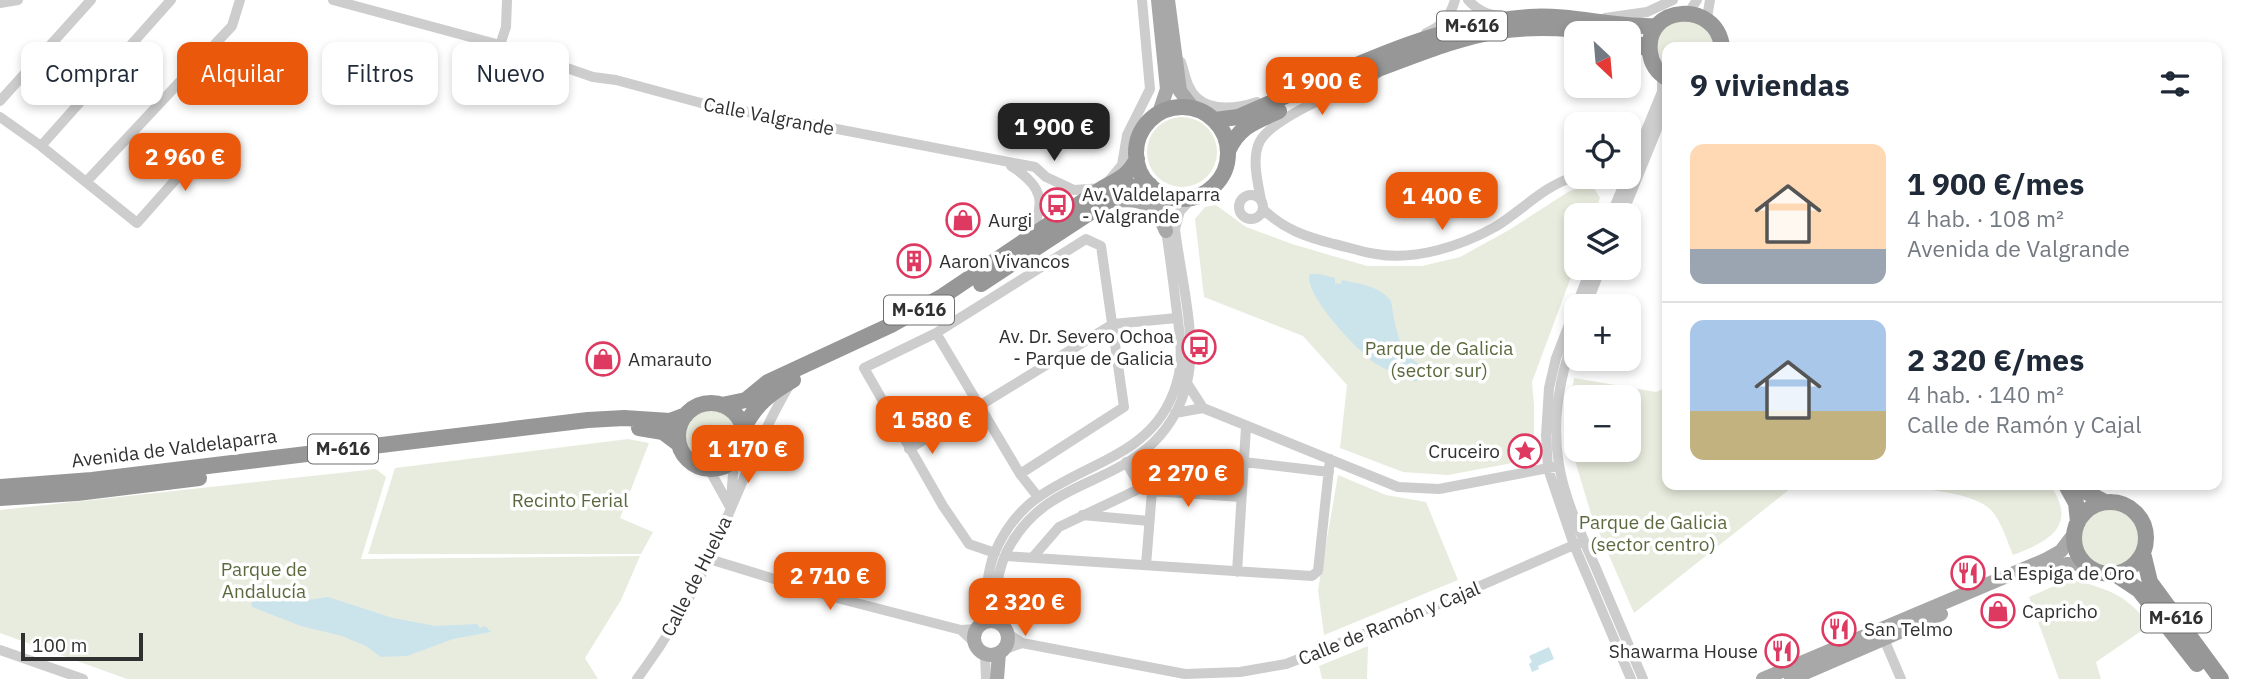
<!DOCTYPE html>
<html lang="es">
<head>
<meta charset="utf-8">
<style>
  :root { --surface:#fff; --page:#f6f6f7; --text:#1f2937; --muted:#747a83; --line:#e0e1e3; --accent:#ea580c }
  body { margin:0; font-family:"IBM Plex Sans",sans-serif; background:var(--page); color:var(--text); height:100vh; display:flex; flex-direction:column; font-size:26px; white-space:nowrap }
  * { box-sizing:border-box; margin:0 }
  p { font-size:23px; color:var(--muted) }
  .icon { flex:none; width:38px; height:38px; fill:none; stroke:currentColor; stroke-width:2; stroke-linecap:round; stroke-linejoin:round }
  .map { position:relative; flex:1; overflow:hidden }
  .panel { position:absolute; left:1662px; top:42px; width:560px; height:448px; display:flex; flex-direction:column; background:var(--surface); border-radius:14px; box-shadow:0 4px 10px #0003 }
  .panel>* { flex:none }
  .top-card { position:absolute; left:21px; top:42px; width:665px; height:63px; display:flex; gap:14px }
  .needle { width:46px; rotate:154deg }
  .tools { position:absolute; left:1564px; top:21px; display:grid; gap:14px }
  .tools a { display:grid; place-items:center; width:77px; height:77px; border-radius:14px; background:var(--surface); box-shadow:0 4px 10px #0003; font-size:35px }
  .scale { position:absolute; left:21px; bottom:18px; width:122px; box-sizing:border-box; padding-left:7px; border:4px solid #303030; border-top:0; font-size:19px; line-height:24px; white-space:nowrap; color:#303030; -webkit-text-stroke:5px #fff; paint-order:stroke }
  .price { position:absolute; translate:-50% -60px; padding:0 16px; border-radius:14px; background:var(--accent); color:#fff; font-size:23px; line-height:46px; filter:drop-shadow(0 2px 4px #0008) }
  .price::after { content:''; position:absolute; left:50%; top:42px; width:21px; height:16px; margin-left:-10px; background:inherit; clip-path:polygon(0 0,100% 0,50% 100%) }
  .price.on { background:#222; color:#fff }
  ul { padding:0; list-style:none }
  li { display:flex; align-items:center; gap:21px; height:175px; padding:0 28px }
  li+li { border-top:2px solid var(--line) }
  li span { display:grid; place-items:center; flex:none; width:196px; height:140px; border-radius:14px; color:#555 }
  li>.icon { margin-inline-start:auto }
  span .icon { width:84px; height:84px; fill:#fffc; stroke-width:1 }
  li b { font-size:30px }
  h2 { display:flex; justify-content:space-between; align-items:center; height:84px; padding:0 28px; font-size:30px }
  .pill { padding:0 24px; border-radius:14px; background:var(--surface); box-shadow:0 4px 10px #0003; font-size:24px; line-height:63px }
  .pill.on { background:var(--accent); color:#fff }
  .map>svg:first-child { display:block }
</style>
</head>
<body>
<div class="map">
<svg width="2265" height="679" viewBox="0 0 2265 679">
  <rect width="100%" height="100%" fill="#fff"/>
  <!-- green -->
  <path fill="#e8ecde" fill-rule="evenodd" d="M1683 18 1709 29 1715 47H1668V72C1657 58 1649 38 1667 25 1671 22 1678 20 1683 18Z
    M1147 152a35 35 0 1 1 70 0a35 35 0 1 1-70 0Z
    M1582 186H1593L1600 198 1594 215H1577V261L1532 382 1534 405V449L1523 461 1448 475 1403 472 1340 448 1347 385 1303 336 1204 297 1195 219 1205 207 1216 205 1246 227 1292 244 1367 266H1422L1460 257 1509 230 1568 192Z
    M1574 378 1656 392 1668 387V485H1795L1634 613 1591 514 1568 437 1569 408ZM1577 397H1629V450H1577Z
    M682 436a29 29 0 1 1 58 0a29 29 0 1 1-58 0Z
    M628 439 649 443 620 518 653 532 641 554H368L395 468Z
    M376 469 386 477 361 559 640 556 621 600 585 658 598 679H127L0 633V510Z
    M1338 475 1386 495 1426 502 1458 580 1324 635 1318 590Z
    M1876 485H2050C2079 526 2048 542 2013 555 2007 541 2002 523 1992 511 1972 489 1906 488 1876 485Z
    M2081 539a29 29 0 1 1 58 0a29 29 0 1 1-58 0Z
    M2079 581C2115 592 2126 596 2150 625L2096 662 2101 679H2059L2029 597 2063 582Z
    M1368 646 1367 679H1322L1319 666Z"/>
  <!-- water -->
  <path fill="#cbe4eb" d="M1310 274H1320L1335 278V283L1341 284 1342 280C1360 284 1380 286 1391 301 1394 319 1397 343 1410 357 1415 362 1419 364 1423 369H1426L1422 381 1420 380V377L1417 381H1413C1402 376 1388 371 1378 365 1360 354 1302 293 1310 274Z
    M260 590 300 601 328 597 393 618 436 626 477 624 480 628 485 626 491 632 453 639 407 656 381 657 366 646 342 636 301 626 252 607 251 594Z
    M1549 647 1554 659 1538 666 1539 669 1532 672 1529 664 1532 662 1529 656Z"/>
  <g fill="none" stroke-linecap="round" stroke-linejoin="round">
    <!-- minor -->
    <path stroke="#cdcdcd" stroke-width="10" d="M333 0 500 45 593 77 616 80 701 103 1035 167 1046 177 1074 190 1103 188 1122 165 1127 135 1150 89 1142 0
      M1468 0C1478 11 1488 15 1502 16
      M0 3 18 0
      M1689 12 1697 0
      M1605 18 1647 12 1673 0
      M1707 18 1710 0
      M1426 33C1442 26 1450 17 1455 0
      M500 45 506 27 507 0
      M1181 62C1185 74 1187 89 1197 98 1212 112 1239 108 1257 102
      M0 101 91 0
      M0 117 41 146 137 223 209 142
      M41 146 171 0
      M1011 166C1043 186 1047 203 1029 236
      M1629 172 1662 92V76
      M1594 177 1629 188
      M86 182 232 26 240 0
      M1239 207a12 12 0 1 1 24 0a12 12 0 1 1-24 0Z
      M1261 200C1258 183 1251 158 1260 141 1273 117 1350 86 1377 74
      M1263 209C1283 229 1306 237 1334 244 1348 247 1362 252 1376 254 1415 261 1461 246 1495 227 1523 210 1544 185 1577 176
      M1611 215 1627 177
      M1622 215 1668 102
      M1591 268 1556 358 1549 388 1546 435 1548 469 1574 545 1631 679
      M1586 306 1601 268
      M1577 329C1560 373 1551 418 1559 465 1565 500 1581 534 1595 566 1611 604 1627 641 1643 679
      M936 333 1020 474 1038 497
      M1187 383 1203 408
      M1203 408 1398 487 1439 489 1559 466
      M1175 413 1203 408
      M909 449 1113 324 1177 318
      M1126 462 1141 488
      M709 469 730 507
      M1187 493 1189 462 1192 460 1244 462 1329 472
      M731 501 734 459
      M1082 515 1149 521
      M995 553 969 544 943 506 864 368 936 333 1086 239 1101 246 1124 407 1020 474
      M1005 556 1312 576 1318 571 1330 459
      M1033 557 1059 527 1141 488 1152 491 1241 497
      M709 559 837 598 961 630 977 629
      M1146 565 1152 491
      M1237 572 1246 427
      M984 623C986 600 986 576 994 554 1004 531 1019 510 1040 496 1096 458 1162 452 1179 374 1183 352 1179 328 1176 305 1173 281 1170 256 1166 231
      M999 623C994 598 996 574 1007 551 1042 482 1105 489 1154 442 1170 426 1182 404 1187 382 1198 340 1180 273 1175 229L1180 211 1193 197
      M961 630 975 643
      M1007 633 1022 643
      M1884 639 1901 679
      M0 650 83 679
      M1003 650 1022 643 1185 674 1240 672 1286 664 1418 613 1583 541
      M985 654 986 679
      M637 679C665 641 689 602 709 559 735 502 758 438 790 384"/>
    <!-- major -->
    <path stroke="#a8a8a8" stroke-width="14" d="M1158 0 1167 89 1159 113
      M1168 0 1180 91 1193 108
      M1153 188 1161 201 1165 223
      M1108 201C1139 199 1153 199 1166 231
      M2037 573 2067 564H2085
      M974 638a17 17 0 1 1 34 0a17 17 0 1 1-34 0Z
      M997 679 999 653
      M1763 679 2045 560 2061 551 2074 534
      M1791 679 1941 614"/>
    <!-- highway -->
    <path stroke="#979797" stroke-width="16" d="M1629 39 1649 50
      M1370 72C1412 57 1455 38 1498 31 1533 26 1571 28 1606 33
      M1668 79C1658 73 1651 64 1650 52 1644 4 1717 0 1722 47
      M1136 153a46 46 0 1 1 92 0a46 46 0 1 1-92 0Z
      M1215 120 1238 117C1328 79 1432 23 1529 17 1572 14 1614 28 1656 26
      M1228 151C1239 126 1255 122 1279 111
      M981 284 1129 187 1150 185
      M678 436a33 33 0 1 1 66 0a33 33 0 1 1-66 0Z
      M722 405 746 400 768 382 891 325 943 296 1103 188C1119 179 1128 176 1137 159
      M639 428 663 432 679 444
      M743 429C757 403 768 395 793 380
      M2066 485 2076 503 2078 522
      M2080 485 2086 492 2105 502
      M0 487 92 480 588 420 624 418 670 421 686 415
      M0 498 77 493 199 478
      M2074 538a36 36 0 1 1 72 0a36 36 0 1 1-72 0Z
      M2143 553 2150 582 2221 679
      M2115 574 2139 590 2197 664"/>
  </g>
  <!-- icons -->
  <defs>
    <symbol id="bus-ring" viewBox="-11 -11 22 22"><circle r="9.5" fill="#fff" stroke="#de3a61" stroke-width="1.5"/><path d="M-5-6H5V4H4V6H2V4H-2V6H-4V4H-5ZM-3.5-4V0h7V-4ZM-3.5 1.2v1.5H-2V1.2ZM2 1.2v1.5H3.5V1.2Z" fill="#de3a61"/></symbol>
    <symbol id="shop-ring" viewBox="-11 -11 22 22"><circle r="9.5" fill="#fff" stroke="#de3a61" stroke-width="1.5"/><path d="M-5-2.5h2.3a2.7 3.5 0 0 1 5.4 0H5L5.5 6h-11ZM-1.5-2.5h3a1.5 2.3 0 0 0-3 0Z" fill="#de3a61"/></symbol>
    <symbol id="building-ring" viewBox="-11 -11 22 22"><circle r="9.5" fill="#fff" stroke="#de3a61" stroke-width="1.5"/><path d="M-4-6H4V6H1V3H-1V6H-4ZM-2.5-4.3h1.7v1.8h-1.7ZM.8-4.3h1.7v1.8H.8ZM-2.5-1h1.7V.8h-1.7ZM.8-1h1.7V.8H.8Z" fill="#de3a61"/></symbol>
    <symbol id="sight-ring" viewBox="-11 -11 22 22"><circle r="9.5" fill="#fff" stroke="#de3a61" stroke-width="1.5"/><path d="M0-6L1.8-2.2L6-1.7L2.9 1.2L3.7 5.4L0 3.3L-3.7 5.4L-2.9 1.2L-6-1.7L-1.8-2.2Z" fill="#de3a61"/></symbol>
    <symbol id="restaurant-ring" viewBox="-11 -11 22 22"><circle r="9.5" fill="#fff" stroke="#de3a61" stroke-width="1.5"/><path d="M-5-6h1v4h1v-4h1v4h1v-4h1v5L-1.5 .5V6h-2V.5L-5-1ZM5-6V6H3V1.5H1.5Q1.5-4 5-6Z" fill="#de3a61"/></symbol>
  </defs>
  <g fill-rule="evenodd">
    <use href="#bus-ring" x="1038" y="186" width="38" height="38"/>
    <use href="#shop-ring" x="944" y="201" width="38" height="38"/>
    <use href="#building-ring" x="895" y="242" width="38" height="38"/>
    <use href="#bus-ring" x="1180" y="328" width="38" height="38"/>
    <use href="#shop-ring" x="584" y="340" width="38" height="38"/>
    <use href="#sight-ring" x="1506" y="432" width="38" height="38"/>
    <use href="#restaurant-ring" x="1949" y="554" width="38" height="38"/>
    <use href="#shop-ring" x="1979" y="592" width="38" height="38"/>
    <use href="#restaurant-ring" x="1820" y="610" width="38" height="38"/>
    <use href="#restaurant-ring" x="1763" y="632" width="38" height="38"/>
  </g>
  <g text-anchor="middle" stroke-width="7" stroke-linejoin="round" paint-order="stroke">
    <!-- shield labels -->
    <g fill="#fff" stroke="#6e6e6e" stroke-width="2">
      <rect x="1437" y="11.5" width="70" height="29" rx="5"/>
      <rect x="884" y="295.5" width="70" height="29" rx="5"/>
      <rect x="308" y="434.5" width="70" height="29" rx="5"/>
      <rect x="2141" y="603.5" width="70" height="29" rx="5"/>
    </g>
    <g font-size="18" font-weight="bold" fill="#303030">
      <text x="1472" y="32">M-616</text>
      <text x="919" y="316">M-616</text>
      <text x="343" y="455">M-616</text>
      <text x="2176" y="624">M-616</text>
    </g>
    <!-- street labels -->
    <g font-size="19" fill="#303030" stroke="#fff">
      <text transform="translate(769 116) rotate(11)" y="7">Calle Valgrande</text>
      <text transform="translate(174 448) rotate(-7)" y="7">Avenida de Valdelaparra</text>
      <text transform="translate(696 576) rotate(-63)" y="7">Calle de Huelva</text>
      <text transform="translate(1389 623) rotate(-22)" y="7">Calle de Ramón y Cajal</text>
    </g>
    <!-- poi labels -->
    <g font-size="19" fill="#303030" stroke="#fff" text-anchor="start">
      <text x="1082" y="201">Av. Valdelaparra<tspan x="1082" dy="22">- Valgrande</tspan></text>
      <text x="988" y="227">Aurgi</text>
      <text x="939" y="268">Aaron Vivancos</text>
      <text x="1174" y="343" text-anchor="end">Av. Dr. Severo Ochoa<tspan x="1174" dy="22">- Parque de Galicia</tspan></text>
      <text x="628" y="366">Amarauto</text>
      <text x="1500" y="458" text-anchor="end">Cruceiro</text>
      <text x="1993" y="580">La Espiga de Oro</text>
      <text x="2022" y="618">Capricho</text>
      <text x="1864" y="636">San Telmo</text>
      <text x="1758" y="658" text-anchor="end">Shawarma House</text>
    </g>
    <!-- park labels -->
    <g font-size="19" fill="#5a6a3e" stroke="#fff">
      <text x="1439" y="355">Parque de Galicia<tspan x="1439" dy="22">(sector sur)</tspan></text>
      <text x="570" y="507">Recinto Ferial</text>
      <text x="1653" y="529">Parque de Galicia<tspan x="1653" dy="22">(sector centro)</tspan></text>
      <text x="264" y="576">Parque de<tspan x="264" dy="22">Andalucía</tspan></text>
    </g>
  </g>
</svg>
<div class="tools">
<a><svg class="needle" viewBox="-14 -14 28 28"><path d="M0-13l5 13h-10z" fill="#e53935"/><path d="M0 13l5-13h-10z" fill="#747a83"/></svg></a>
<a><svg class="icon" aria-label="locate" viewBox="0 0 24 24"><circle cx="12" cy="12" r="6"/><path d="M12 2v4M12 18v4M2 12h4M18 12h4"/></svg></a>
<a><svg class="icon" aria-label="layers" viewBox="0 0 24 24"><path d="M12 4l9 5-9 5-9-5zM3 14l9 5 9-5"/></svg></a>
<a>+</a>
<a>−</a>
</div>
<div class="scale">100 m</div>
<b class="price" style="left:1322px;top:117px">1 900 €</b>
<b class="price on" style="left:1054px;top:163px">1 900 €</b>
<b class="price" style="left:185px;top:193px">2 960 €</b>
<b class="price" style="left:1442px;top:232px">1 400 €</b>
<b class="price" style="left:932px;top:456px">1 580 €</b>
<b class="price" style="left:748px;top:485px">1 170 €</b>
<b class="price" style="left:1188px;top:509px">2 270 €</b>
<b class="price" style="left:830px;top:612px">2 710 €</b>
<b class="price" style="left:1025px;top:638px">2 320 €</b>
<div class="top-card">
<a class="pill">Comprar</a>
<a class="pill on">Alquilar</a>
<a class="pill">Filtros</a>
<a class="pill">Nuevo</a>
</div>
<section class="panel">
<h2>9 viviendas<svg class="icon" aria-label="filters" viewBox="0 0 24 24"><path d="M4 7h16M4 17h16"/><circle cx="9" cy="7" r="2"/><circle cx="15" cy="17" r="2"/></svg></h2>
<ul>
<li><span style="background:linear-gradient(#ffd9b3 75%,#9aa5b1 0)"><svg class="icon" aria-label="home" viewBox="0 0 24 24"><path d="M3 11l9-7 9 7M6 9v11h12V9"/></svg></span><div><b>1 900 €/mes</b><p>4 hab. · 108 m²</p><p>Avenida de Valgrande</p></div></li>
<li><span style="background:linear-gradient(#a9c7e8 65%,#c2b280 0)"><svg class="icon" aria-label="home" viewBox="0 0 24 24"><path d="M3 11l9-7 9 7M6 9v11h12V9"/></svg></span><div><b>2 320 €/mes</b><p>4 hab. · 140 m²</p><p>Calle de Ramón y Cajal</p></div></li>
</ul>
</section>
</div>
</body>
</html>
